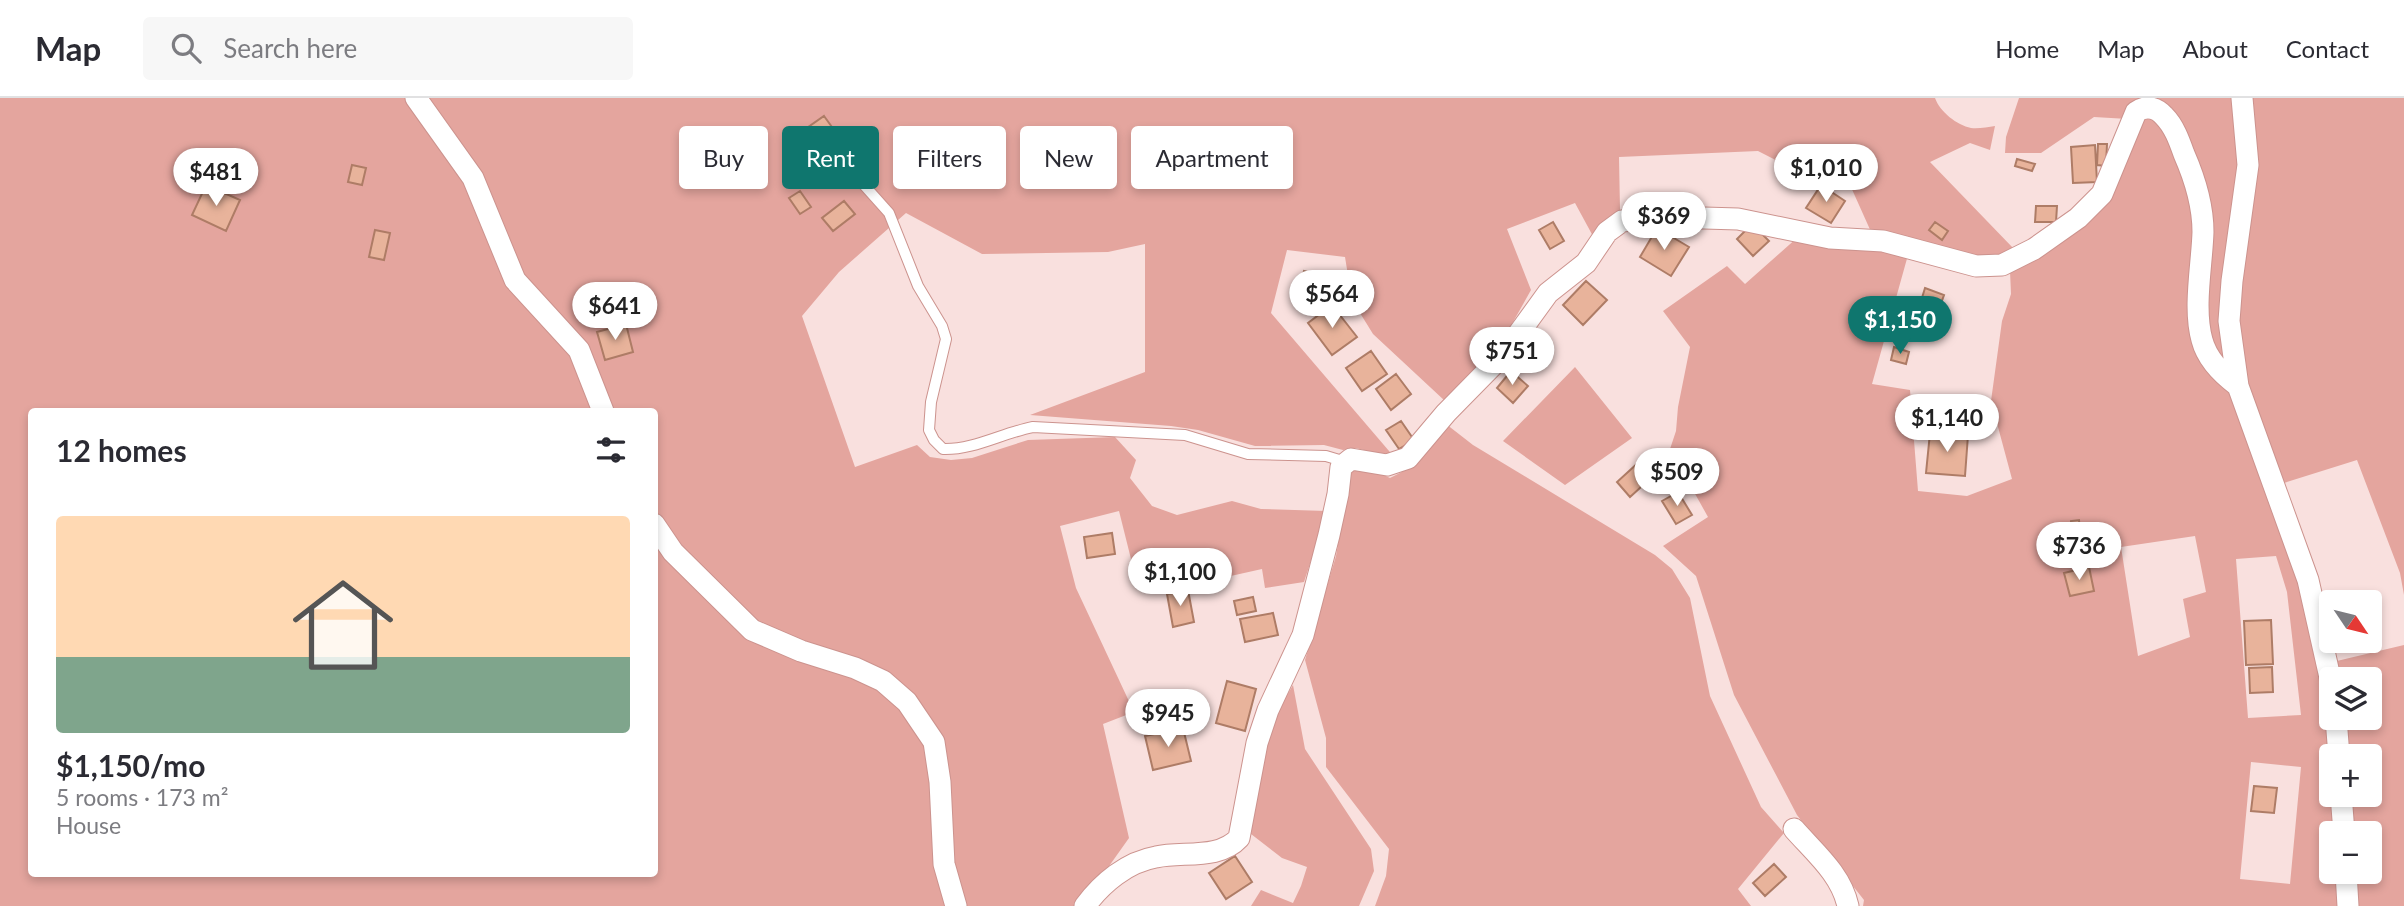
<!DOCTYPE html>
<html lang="en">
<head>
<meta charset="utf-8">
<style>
  :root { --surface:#fff; --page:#f7f7f7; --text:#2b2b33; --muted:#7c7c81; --line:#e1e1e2; --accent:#0f766e }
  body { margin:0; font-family:Lato,sans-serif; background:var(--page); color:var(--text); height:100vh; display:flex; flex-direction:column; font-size:26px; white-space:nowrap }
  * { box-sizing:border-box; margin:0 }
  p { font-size:23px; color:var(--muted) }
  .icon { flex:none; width:38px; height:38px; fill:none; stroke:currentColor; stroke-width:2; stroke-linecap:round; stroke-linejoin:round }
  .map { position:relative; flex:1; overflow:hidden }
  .panel { position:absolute; left:28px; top:310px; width:630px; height:469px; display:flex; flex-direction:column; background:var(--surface); border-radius:7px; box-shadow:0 4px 10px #0003 }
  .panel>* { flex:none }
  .banner { position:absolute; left:679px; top:28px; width:665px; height:63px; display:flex; gap:14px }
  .needle { width:46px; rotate:125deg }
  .fabs { position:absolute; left:2319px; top:492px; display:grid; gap:14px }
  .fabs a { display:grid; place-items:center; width:63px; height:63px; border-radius:7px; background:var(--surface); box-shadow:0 4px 10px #0003; font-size:35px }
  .price { position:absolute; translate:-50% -60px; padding:0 16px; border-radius:24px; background:#fff; color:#222; font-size:23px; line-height:46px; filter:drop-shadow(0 2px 4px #0008) }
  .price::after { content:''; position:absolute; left:50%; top:42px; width:21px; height:16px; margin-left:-10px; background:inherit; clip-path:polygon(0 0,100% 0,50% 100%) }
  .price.on { background:var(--accent); color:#fff }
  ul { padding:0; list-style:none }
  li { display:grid; align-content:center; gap:14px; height:371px; padding:0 28px }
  li span { display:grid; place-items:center; height:217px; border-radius:7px; color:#555 }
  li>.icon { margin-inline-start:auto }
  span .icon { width:126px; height:126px; fill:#fffc; stroke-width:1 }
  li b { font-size:30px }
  h2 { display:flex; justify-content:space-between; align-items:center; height:84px; padding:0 28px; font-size:30px }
  .pill { padding:0 24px; border-radius:7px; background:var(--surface); box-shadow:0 4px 10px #0003; font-size:24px; line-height:63px }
  .pill.on { background:var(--accent); color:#fff }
  header { display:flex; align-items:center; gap:42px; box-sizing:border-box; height:98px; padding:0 35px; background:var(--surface); border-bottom:2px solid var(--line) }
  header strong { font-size:33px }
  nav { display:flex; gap:38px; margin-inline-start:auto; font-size:24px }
  .search { width:490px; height:63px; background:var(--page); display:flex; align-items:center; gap:18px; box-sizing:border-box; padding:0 24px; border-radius:7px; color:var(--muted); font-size:26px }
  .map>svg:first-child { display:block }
</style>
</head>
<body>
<header>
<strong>Map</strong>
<div class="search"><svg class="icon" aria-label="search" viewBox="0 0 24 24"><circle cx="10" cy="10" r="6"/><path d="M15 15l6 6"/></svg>Search here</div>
<nav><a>Home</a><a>Map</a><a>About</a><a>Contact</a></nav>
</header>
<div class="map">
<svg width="2404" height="808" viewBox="0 0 2404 808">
  <rect width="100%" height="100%" fill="#f9e0de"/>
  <!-- green -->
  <path fill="#e4a59e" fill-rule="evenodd" d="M0 0H1935C1940 14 1957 27 1971 30 1978 31 1988 29 1995 28L1990 52 1970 45 1930 64 2014 151 1996 163 1872 136 1846 78 1797 73 1758 53 1619 59 1620 112 1594 140 1575 105 1507 131 1531 192 1504 240 1445 303 1373 236 1352 202 1345 159 1287 152 1271 215 1395 360 1356 350 1343 352 1324 347 1255 348 1198 332 1171 328 1030 317 1145 274V146L1108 154 982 156 906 115 839 174 802 218 855 369 917 347 930 359 951 362 972 360 1028 342 1115 339 1136 362 1130 380 1152 408 1177 417 1232 403 1261 411 1327 413 1304 484 1265 490 1262 471 1159 494 1147 462 1132 465 1119 413 1060 428 1076 490 1134 614 1103 626 1129 740 1107 771 1075 808H0ZM32 313H654V775H32Z
    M2019 0H2404V497L2400 475 2357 362 2284 385 2298 477 2320 567 2404 547V808H2354L2352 774H2370V735H2350L2349 697 2370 696V658H2347L2345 620H2370V581H2331V618L2328 619 2335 735H2331V774H2337L2339 808H1863L1864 802 1797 717 1734 597 1696 478 1663 448 1708 419 1670 351 1676 333 1678 309 1690 249 1663 213 1727 168 1745 186 1798 139 1878 149 1908 157 1872 286 1910 292 1918 393 1967 398 2012 381 1991 303 2002 223 2011 196 2010 173 2071 135 2128 21 2094 19 2041 55H2005L2006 39ZM2195 438 2206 494 2183 501 2190 539 2138 558 2121 449ZM2276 458 2287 494 2301 617 2248 620 2236 461ZM2251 664 2301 669 2290 786 2240 781Z
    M1575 269 1632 340 1565 387 1503 343Z
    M1446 326 1473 347 1655 457 1672 471 1690 500 1710 598 1761 709 1784 735 1738 791 1751 808H1375L1386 778 1389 751 1326 669V640L1305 562 1336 458 1350 377 1355 369H1367L1390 380C1421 366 1427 352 1446 326Z
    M1293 587 1305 651 1371 751 1374 773 1359 808H1251L1261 792 1293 805 1301 788 1307 769 1282 760 1251 736 1265 635Z"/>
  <!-- building -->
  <path fill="#e8b39b" stroke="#ae7c66" stroke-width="2" d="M824 18 837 36 806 57 794 39Z
    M2098 46H2107L2106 68 2097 67Z
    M2095 47 2097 84 2073 85 2071 49Z
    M2017 61 2035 66 2032 73 2015 68Z
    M352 67 366 70 362 87 348 84Z
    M206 87 240 102 226 133 192 117Z
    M1821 87 1845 103 1831 125 1806 110Z
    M800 93 811 109 800 116 789 100Z
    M844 103 855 116 833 133 822 120Z
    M2036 108H2057L2056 124H2035Z
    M1553 124 1564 143 1550 151 1539 132Z
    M1935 124 1948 133 1942 142 1929 132Z
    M1752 126 1769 143 1753 158 1737 141Z
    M1657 130 1689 149 1671 178 1640 159Z
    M375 132 390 135 384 162 369 159Z
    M1304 173 1326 179 1318 209 1296 203Z
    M1586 183 1607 202 1583 227 1563 207Z
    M1925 190 1944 197 1936 219 1918 213Z
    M620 193 627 217 611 222 604 197Z
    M1332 207 1357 239 1332 257 1308 225Z
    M626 226 633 254 605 262 597 234Z
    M1894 249 1909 254 1906 266 1891 262Z
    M1371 253 1387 276 1362 293 1346 270Z
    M1511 273 1528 288 1513 305 1497 290Z
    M1396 276 1411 296 1391 312 1376 291Z
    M1936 298H1966V327L1936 326Z
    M1401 323 1414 342 1399 351 1386 332Z
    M1930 335 1968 337 1965 378 1926 375Z
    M1639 364 1652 379 1630 399 1617 384Z
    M1678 394 1692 417 1676 426 1662 403Z
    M2079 422 2082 456 2074 457 2071 423Z
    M1112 435 1115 456 1087 460 1084 439Z
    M2089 469 2094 493 2070 498 2064 475Z
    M1188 492 1194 524 1173 529 1167 496Z
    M2370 493 2373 529 2370 530V504H2339L2338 495Z
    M1253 499 1256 513 1237 517 1234 503Z
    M1273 515 1278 537 1245 544 1240 521Z
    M2271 522 2273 566 2246 567 2244 523Z
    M2272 569 2273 594 2250 595 2249 570Z
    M1227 583 1256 591 1245 633 1216 625Z
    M1183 630 1191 663 1153 672 1145 638Z
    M2254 688 2277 690 2274 715 2251 713Z
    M1235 758 1252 784 1226 801 1209 775Z
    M1774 766 1786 779 1765 798 1753 785Z"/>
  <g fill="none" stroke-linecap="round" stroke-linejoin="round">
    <defs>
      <path id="lane" d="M847 68 889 115 918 188 942 228 946 241 931 304 929 332 934 342 943 351C974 352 1002 335 1033 329L1185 337 1248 356 1326 358 1346 364"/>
      <path id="street" d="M416 0 473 80 515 182 579 252 603 313
        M2242 0 2248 67 2232 183 2229 223 2238 288 2308 482 2331 584
        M654 426 673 454 752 532 801 553 855 570 883 583 907 604 934 644 940 684 944 766 956 808
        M2336 620 2339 658
        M2341 696 2344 735
        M1794 731C1815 755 1841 776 1848 808
        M2346 774 2348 808
        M1085 808C1102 785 1127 764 1156 759 1183 753 1219 762 1239 740L1257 645 1268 612 1303 537 1329 437 1338 396 1341 369 1351 361 1387 367 1408 360 1446 315 1503 257 1548 195 1586 165 1607 134 1622 123 1670 119 1738 121 1830 140 1883 143 1976 168 2002 167 2034 151 2078 120 2102 96 2136 14C2146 7 2156 9 2164 18 2174 28 2179 42 2184 56 2195 81 2203 107 2203 134 2202 167 2193 210 2202 242 2207 261 2223 277 2238 288"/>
    </defs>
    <!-- lane casing -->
    <use href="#lane" stroke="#cc938e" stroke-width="12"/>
    <!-- street casing -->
    <use href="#street" stroke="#cc938e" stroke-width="23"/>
    <!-- lane -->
    <use href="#lane" stroke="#fff" stroke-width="10"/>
    <!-- street -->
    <use href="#street" stroke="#fff" stroke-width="21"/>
  </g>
</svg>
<div class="fabs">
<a><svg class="needle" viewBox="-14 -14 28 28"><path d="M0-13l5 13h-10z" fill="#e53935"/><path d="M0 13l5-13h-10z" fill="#7c7c81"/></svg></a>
<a><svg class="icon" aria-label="layers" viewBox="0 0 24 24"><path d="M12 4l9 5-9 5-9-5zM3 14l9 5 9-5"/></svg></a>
<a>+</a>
<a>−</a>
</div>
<b class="price" style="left:1826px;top:106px">$1,010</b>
<b class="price" style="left:216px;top:110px">$481</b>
<b class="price" style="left:1664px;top:154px">$369</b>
<b class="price" style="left:1332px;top:232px">$564</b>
<b class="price" style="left:615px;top:244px">$641</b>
<b class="price on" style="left:1900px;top:258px">$1,150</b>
<b class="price" style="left:1512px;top:289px">$751</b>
<b class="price" style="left:1947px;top:356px">$1,140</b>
<b class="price" style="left:1677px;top:410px">$509</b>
<b class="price" style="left:2079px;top:484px">$736</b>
<b class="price" style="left:1180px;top:510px">$1,100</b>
<b class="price" style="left:1168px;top:651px">$945</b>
<div class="banner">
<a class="pill">Buy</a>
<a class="pill on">Rent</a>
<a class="pill">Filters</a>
<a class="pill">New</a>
<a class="pill">Apartment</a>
</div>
<section class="panel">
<h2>12 homes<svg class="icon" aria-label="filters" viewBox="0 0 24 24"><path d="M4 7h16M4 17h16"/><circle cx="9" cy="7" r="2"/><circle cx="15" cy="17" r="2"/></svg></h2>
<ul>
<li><span style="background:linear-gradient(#ffd9b3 65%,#7fa58c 0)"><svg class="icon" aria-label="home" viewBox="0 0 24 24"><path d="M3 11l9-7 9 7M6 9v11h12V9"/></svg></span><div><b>$1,150/mo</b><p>5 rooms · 173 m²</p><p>House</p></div></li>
</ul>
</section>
</div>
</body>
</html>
